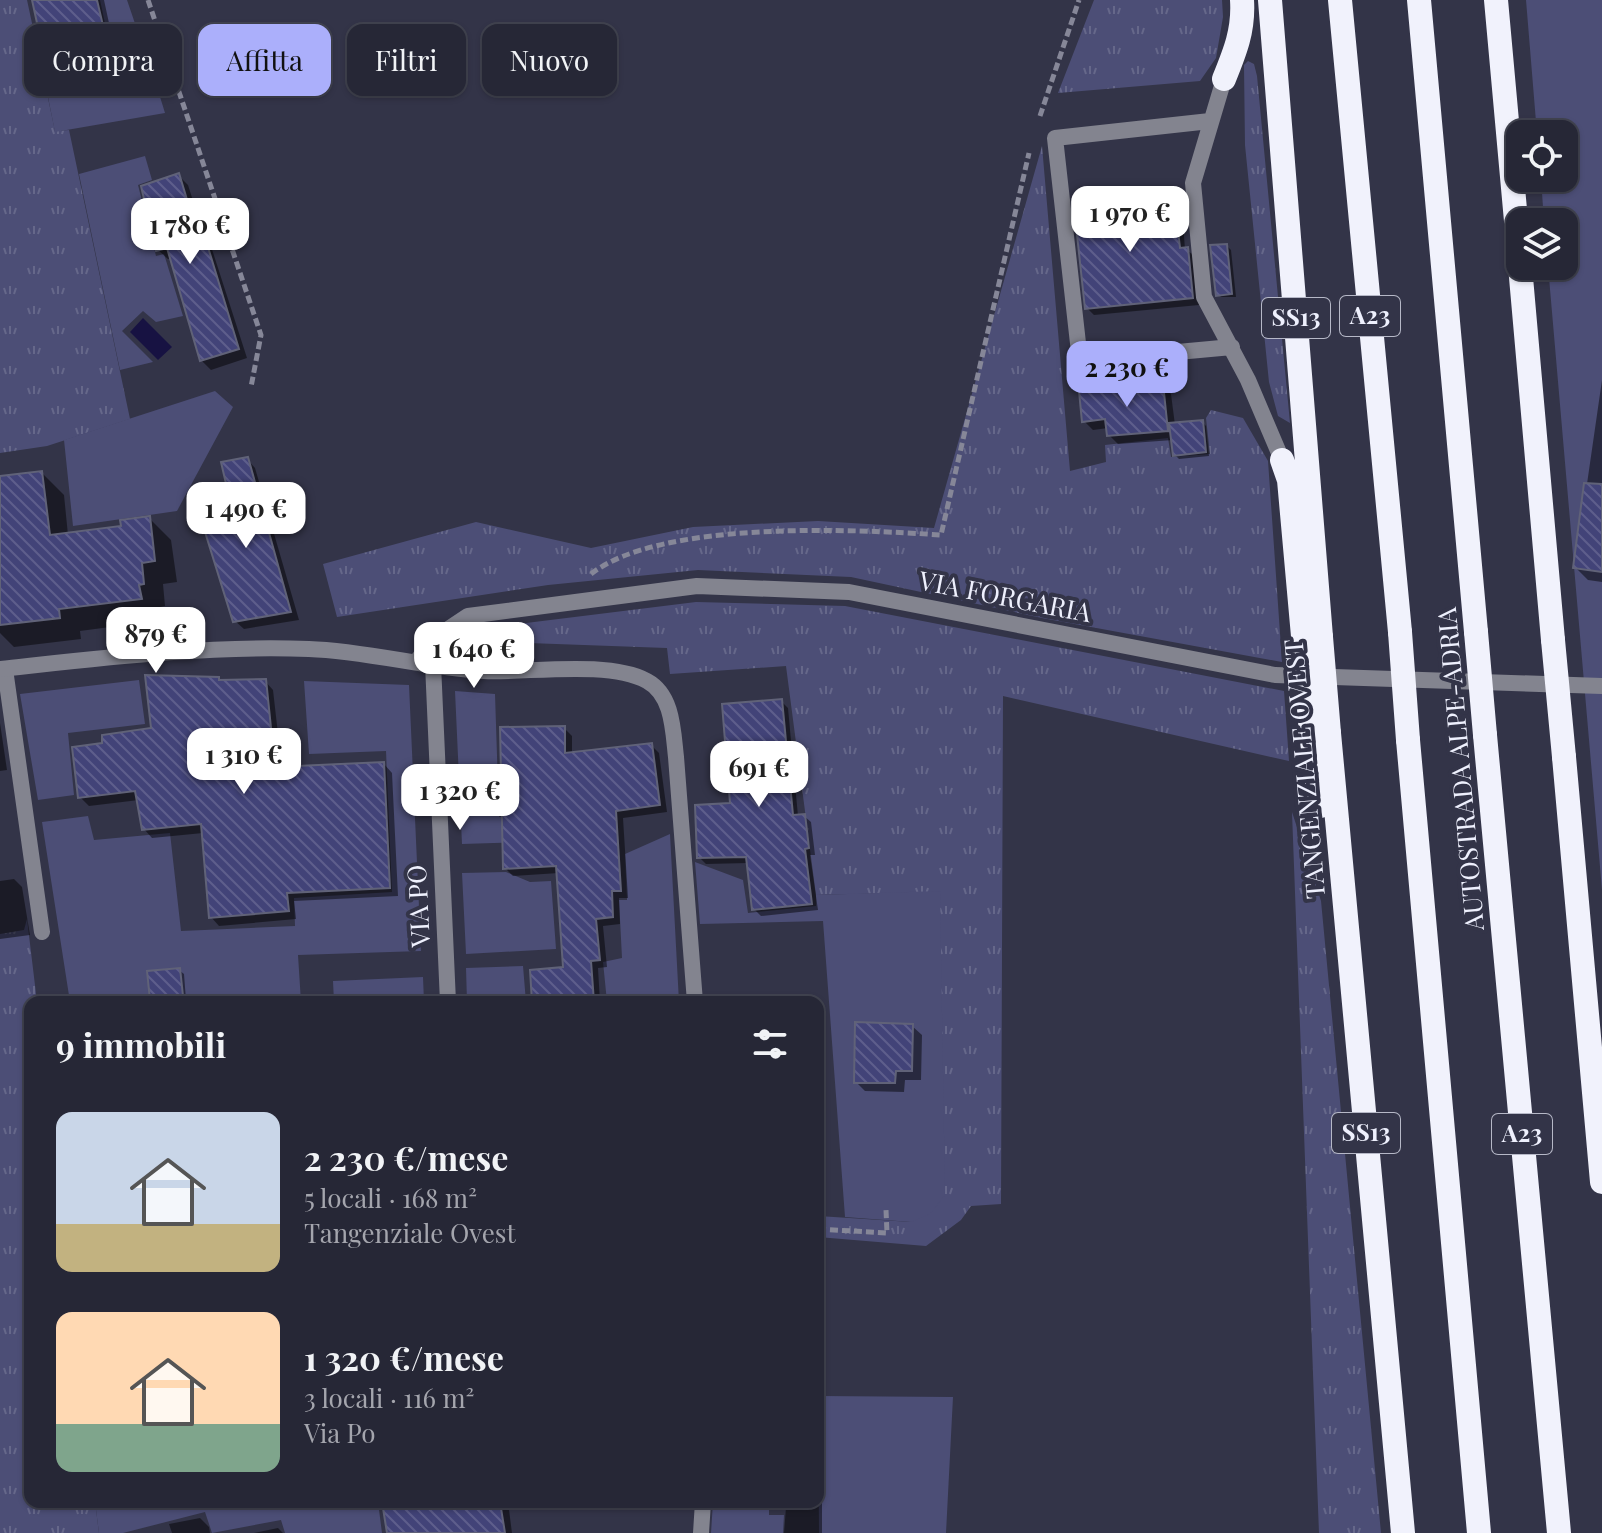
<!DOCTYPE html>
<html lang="it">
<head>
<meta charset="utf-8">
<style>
  :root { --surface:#262736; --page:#323342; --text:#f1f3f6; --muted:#a4a5ad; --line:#424451; --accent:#abaffb }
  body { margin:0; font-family:"Playfair Display",serif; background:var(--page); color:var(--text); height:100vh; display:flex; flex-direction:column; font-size:30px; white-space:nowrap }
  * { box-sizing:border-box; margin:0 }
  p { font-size:26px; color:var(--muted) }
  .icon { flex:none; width:44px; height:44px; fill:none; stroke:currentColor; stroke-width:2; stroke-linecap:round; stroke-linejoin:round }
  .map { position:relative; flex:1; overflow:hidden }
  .details { position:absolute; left:24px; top:996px; width:800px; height:512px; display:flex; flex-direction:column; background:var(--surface); border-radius:16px; box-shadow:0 2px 6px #0004,0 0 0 2px var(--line) }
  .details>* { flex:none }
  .banner { position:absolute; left:24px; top:24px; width:800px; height:72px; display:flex; gap:16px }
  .tools { position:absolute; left:1506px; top:120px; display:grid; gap:16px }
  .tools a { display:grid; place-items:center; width:72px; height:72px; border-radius:16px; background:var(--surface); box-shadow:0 2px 6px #0004,0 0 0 2px var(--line); font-size:40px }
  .price { position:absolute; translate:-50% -68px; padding:0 18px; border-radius:16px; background:#fff; color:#222; font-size:26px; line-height:52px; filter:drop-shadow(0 2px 4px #0008) }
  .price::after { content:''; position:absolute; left:50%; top:48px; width:24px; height:18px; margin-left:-12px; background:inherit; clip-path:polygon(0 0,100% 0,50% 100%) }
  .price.selected { background:var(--accent); color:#111 }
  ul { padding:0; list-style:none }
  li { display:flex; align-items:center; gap:24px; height:200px; padding:0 32px }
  li span { display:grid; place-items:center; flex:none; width:224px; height:160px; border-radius:16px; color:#555 }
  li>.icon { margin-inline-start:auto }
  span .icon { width:96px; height:96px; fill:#fffc; stroke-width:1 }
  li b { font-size:34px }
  h2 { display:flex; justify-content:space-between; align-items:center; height:96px; padding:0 32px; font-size:34px }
  .chip { padding:0 28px; border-radius:16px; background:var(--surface); box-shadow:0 2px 6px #0004,0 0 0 2px var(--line); font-size:28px; line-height:72px }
  .chip.selected { background:var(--accent); color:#111 }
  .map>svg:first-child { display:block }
</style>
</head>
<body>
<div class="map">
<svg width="1602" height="1533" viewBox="0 0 1602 1533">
  <defs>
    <pattern id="grass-tufts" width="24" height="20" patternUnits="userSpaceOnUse" patternTransform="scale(2)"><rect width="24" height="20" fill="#4c4e76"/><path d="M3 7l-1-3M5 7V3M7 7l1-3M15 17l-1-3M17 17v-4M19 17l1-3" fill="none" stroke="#66688a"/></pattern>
    <pattern id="building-back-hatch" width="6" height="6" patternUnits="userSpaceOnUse" patternTransform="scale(2)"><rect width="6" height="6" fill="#424378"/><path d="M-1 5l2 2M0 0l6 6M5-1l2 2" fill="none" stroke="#5e5e8c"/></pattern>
  </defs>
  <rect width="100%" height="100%" fill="#333448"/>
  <!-- grass -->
  <path fill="url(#grass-tufts)" d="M0 0H27L55 131 69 130 130 419 47 446 0 453Z
    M1094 0H1222L1223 17 1216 58 1200 81 1058 93Z
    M1248 61 1254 64 1257 76 1290 423 1278 416 1269 382 1245 145 1244 65Z
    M1042 146 1070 471 1106 462 1105 445 1168 438 1171 457 1210 454 1206 418 1211 410 1243 418 1268 461 1282 662 1042 618 851 577 698 570 548 585 337 617 323 564 476 522 591 548 693 527 818 521 934 528Z
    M696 602 845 606 1284 691 1289 761 1003 696 1001 1204 971 1206 961 1220 926 1246 818 1237V1216L911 1222 940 892 816 895 786 666 670 674 667 648 475 641 485 628Z
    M1292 812 1321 901 1381 1533H1319Z
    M27 919 37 1002H30V1502H95L99 1533H0V934L24 930Z"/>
  <!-- green -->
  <path fill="#4c4e76" d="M100 0H127L143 47 122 71 114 66Z
    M1526 0H1602V890L1548 266H1564V222H1544L1541 178H1564V134H1537Z
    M86 73 88 86 135 98 157 87 165 113 55 132 45 82Z
    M145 156 152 180 138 185 156 256 164 254 183 316 156 322 143 311 122 331 153 362 120 370 79 174Z
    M215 391 233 407 177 511 73 526 64 440Z
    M139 680 145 724 68 733 74 795 38 800 20 694Z
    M304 681 409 685 421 951 298 955 301 1002H70L42 822 88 816 94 840 170 833 181 931 295 926 294 898 392 892 386 751 309 754Z
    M455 691 495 694 499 817 540 816 526 842 462 844Z
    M670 834 679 1002H607L603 962 622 958 619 900H627L625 854Z
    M695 862 743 880 748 913 816 906V895L940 891 945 1195 930 1214 911 1222 845 1217 823 921 700 924Z
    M506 872 530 882 551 881 556 949 466 954 462 873Z
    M523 966 526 1002H467L466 968Z
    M423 977 424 1002H334L333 981Z
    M818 1396 953 1397 946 1533H819Z
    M95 1502H378L382 1533H285L281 1520 212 1533 205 1512 123 1533H99Z
    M713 1502H769V1515H784L783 1533H711Z"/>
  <!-- water -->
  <path fill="#171242" d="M143 318 172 347 158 360 130 332Z"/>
  <!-- shadow -->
  <path fill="#0007" d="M34 0H104L120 74 60 86 51 77Z
    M178 175 188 185 195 207 200 212 247 358 211 370 201 360 172 258 168 259 158 250Z
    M1106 196 1114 203V210L1175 205 1182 212 1185 249 1195 256 1199 305 1094 315 1087 308Z
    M1227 246 1231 250 1236 297H1221L1217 293Z
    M1602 380V582L1588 580 1575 567Z
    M1162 385 1171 394 1175 425 1202 422 1206 426 1209 456 1179 459 1175 455 1173 440 1118 444 1109 435 1108 428 1093 430 1084 421Z
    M247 459 255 468 299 620 244 629 235 621V515Z
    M42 473 64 495 68 535 123 528 149 518 171 540 177 582 163 584 165 606 160 607 163 620 80 631 81 639 14 647 0 633V478Z
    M265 681 273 690 282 769 384 764 392 773 398 896 294 901 296 919 219 926 211 917 203 833 152 838 144 829 139 800 89 806 80 797 105 745 153 730 221 682Z
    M781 701 788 708 798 816H804L811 822 815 855H810L818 910 761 916 754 909 749 863 706 864 699 857 733 805Z
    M0 723 7 770 0 771Z
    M564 728 572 736V754L651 745 659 753 667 812 623 818 628 898H619L620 924 603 926 607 967 598 968 600 1002H534L565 969 559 873 513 876 505 868Z
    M14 879 22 887 30 935 0 939V881Z
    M179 970 184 974 186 1000 155 1002 152 999Z
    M912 1026 922 1035 921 1080H905L904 1092 865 1091 856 1082Z
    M818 1435 822 1439V1533H784L786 1507 761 1508 755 1502H818Z
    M384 1502H508L512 1533H389Z
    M200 1518 209 1527 210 1533H172L169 1524Z
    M278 1528 283 1533H254Z"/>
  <!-- building -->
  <path fill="url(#building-back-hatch)" stroke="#606278" stroke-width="2" d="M32 0H97L112 64 49 78Z
    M179 173 188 203 192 201 201 235 204 234 239 349 200 361 167 248 156 251 141 186Z
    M1107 194 1109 209 1175 203 1180 248 1188 247 1193 298 1085 309 1073 197Z
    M1227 244 1232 294 1216 296 1210 245Z
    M1163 383 1168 431 1107 436 1105 419 1082 422 1079 391Z
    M1203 420 1206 452 1173 456 1169 423Z
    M248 457 291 612 233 622 201 519 233 514 221 462Z
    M42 471 50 535 121 526 120 520 150 516 155 561 142 563 144 584 139 585 142 599 59 609 60 618 0 625V476Z
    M1584 483 1602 484V572L1573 568Z
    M145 675 219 677V680L266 679 275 767 384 762 390 888 287 893 289 911 209 918 201 824 142 830 135 791 78 798 72 747 102 743V735L151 728Z
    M782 699 793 815 805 814 809 848 805 849 812 904 752 910 746 857 697 858 695 805 730 803 722 704Z
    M565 726V753L652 743 660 805 616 811 621 891H612L613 917 596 919 600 960 591 961 594 1002H532L530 970 563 967 556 866 503 869 500 727Z
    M180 968 183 996 150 1000 147 971Z
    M855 1022 913 1024 912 1071H896L895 1083H854Z
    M382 1502H500L505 1533H387Z"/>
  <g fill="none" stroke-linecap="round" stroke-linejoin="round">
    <!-- path -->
    <path stroke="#868798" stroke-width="5" stroke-dasharray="8 4" stroke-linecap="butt" d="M148 0 261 335 251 387
      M1040 116 1079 0
      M591 574C660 520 854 529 941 535L1029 153
      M818 1229 887 1233 886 1210"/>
    <!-- lane -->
    <path stroke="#83848f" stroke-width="16" d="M1224 79 1193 183 1204 297 1248 380 1282 460
      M1210 121 1055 138 1080 361 1232 347
      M5 669 42 932"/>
    <!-- street -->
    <path stroke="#83848f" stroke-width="16" d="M416 662 435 638 468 616 697 586 849 592 1275 675 1602 686
      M433 664 448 1002
      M0 669C102 658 207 645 309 649 368 651 426 668 484 671 528 673 608 660 647 681 673 695 673 731 676 757L695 1002
      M701 1533 703 1502"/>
    <!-- highway -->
    <path stroke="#f1f2fc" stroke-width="24" d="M1270 0 1321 637
      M1340 0 1400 632
      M1419 0 1476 632
      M1496 0 1520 265
      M1224 79C1235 52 1244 30 1242 0
      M1520 266 1553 640
      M1282 460 1289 480 1303 636
      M1311 733 1320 806
      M1329 733 1403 1533
      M1485 735 1559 1533
      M1408 740 1479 1533
      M1564 757 1602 1182"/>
    <!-- highway-bridge -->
    <path stroke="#f1f2fc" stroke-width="24" d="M1400 632 1408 740
      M1476 632 1485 735
      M1303 636 1311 733
      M1321 637 1329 733
      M1553 640 1564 757"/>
  </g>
  <g text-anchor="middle" stroke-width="8" stroke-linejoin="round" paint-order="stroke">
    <!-- shield labels -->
    <g fill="#333448" stroke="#b6b8c7" stroke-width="2">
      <rect x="1340" y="296" width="60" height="40" rx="6"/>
      <rect x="1262" y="298" width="68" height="40" rx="6"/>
      <rect x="1332" y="1113" width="68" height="40" rx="6"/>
      <rect x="1492" y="1114" width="60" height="40" rx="6"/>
    </g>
    <g font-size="24" font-weight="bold" fill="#eef0fd">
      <text x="1370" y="324">A23</text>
      <text x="1296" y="326">SS13</text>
      <text x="1366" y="1141">SS13</text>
      <text x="1522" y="1142">A23</text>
    </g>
    <!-- street labels -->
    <g font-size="26" fill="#eef0fd" stroke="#333448">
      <text transform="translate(1005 597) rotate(11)" y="9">VIA FORGARIA</text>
      <text transform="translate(1305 769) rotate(-95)" y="9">TANGENZIALE OVEST</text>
      <text transform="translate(1461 769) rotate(-95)" y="9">AUTOSTRADA ALPE-ADRIA</text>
      <text transform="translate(419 906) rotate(-93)" y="9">VIA PO</text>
    </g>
  </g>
</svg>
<div class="tools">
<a><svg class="icon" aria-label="locate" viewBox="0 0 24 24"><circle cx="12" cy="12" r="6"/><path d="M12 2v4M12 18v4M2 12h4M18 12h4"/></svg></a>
<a><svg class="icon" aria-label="layers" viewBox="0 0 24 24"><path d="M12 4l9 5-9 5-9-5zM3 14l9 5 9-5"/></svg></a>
</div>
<b class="price" style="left:1130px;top:254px">1 970 €</b>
<b class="price" style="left:190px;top:266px">1 780 €</b>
<b class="price selected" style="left:1127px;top:409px">2 230 €</b>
<b class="price" style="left:246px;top:550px">1 490 €</b>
<b class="price" style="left:156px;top:675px">879 €</b>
<b class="price" style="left:474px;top:690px">1 640 €</b>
<b class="price" style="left:244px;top:796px">1 310 €</b>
<b class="price" style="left:759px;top:809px">691 €</b>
<b class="price" style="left:460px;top:832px">1 320 €</b>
<div class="banner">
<a class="chip">Compra</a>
<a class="chip selected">Affitta</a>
<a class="chip">Filtri</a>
<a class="chip">Nuovo</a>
</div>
<section class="details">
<h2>9 immobili<svg class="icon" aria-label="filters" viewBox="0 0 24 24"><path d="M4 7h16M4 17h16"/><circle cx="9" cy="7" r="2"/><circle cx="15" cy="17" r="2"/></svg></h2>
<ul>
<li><span style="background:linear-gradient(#c9d6e8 70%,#c2b280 0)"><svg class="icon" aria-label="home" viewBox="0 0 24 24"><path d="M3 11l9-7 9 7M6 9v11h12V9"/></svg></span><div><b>2 230 €/mese</b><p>5 locali · 168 m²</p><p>Tangenziale Ovest</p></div></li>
<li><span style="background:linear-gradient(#ffd9b3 70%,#7fa58c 0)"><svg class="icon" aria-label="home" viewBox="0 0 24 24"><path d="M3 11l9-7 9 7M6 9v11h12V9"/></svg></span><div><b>1 320 €/mese</b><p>3 locali · 116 m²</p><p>Via Po</p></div></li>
</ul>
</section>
</div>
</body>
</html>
